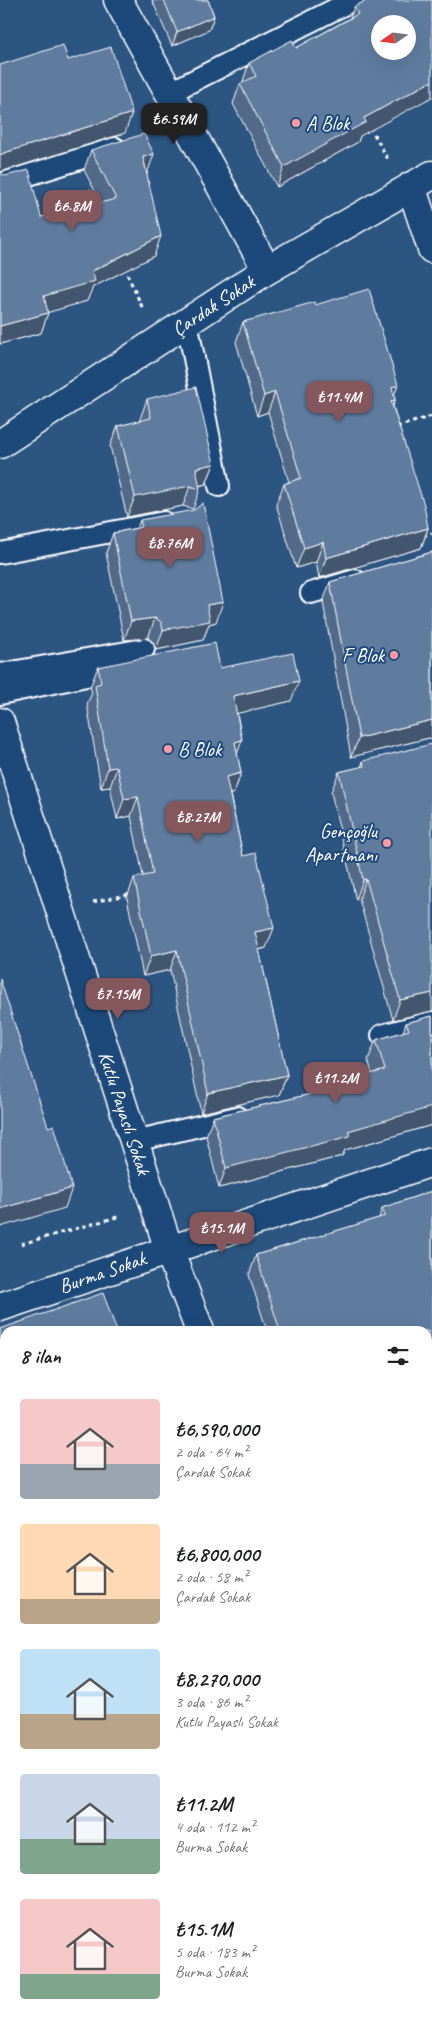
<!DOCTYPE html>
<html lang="tr">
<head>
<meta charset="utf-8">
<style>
  :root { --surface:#fff; --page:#f2f2f2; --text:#202124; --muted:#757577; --accent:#84575d }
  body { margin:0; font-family:Caveat,sans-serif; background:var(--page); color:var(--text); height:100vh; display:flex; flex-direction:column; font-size:19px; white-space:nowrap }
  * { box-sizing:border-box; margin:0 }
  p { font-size:16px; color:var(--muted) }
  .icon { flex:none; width:28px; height:28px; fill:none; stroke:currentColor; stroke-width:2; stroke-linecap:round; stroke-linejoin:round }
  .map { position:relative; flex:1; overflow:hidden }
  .sheet { position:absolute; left:0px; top:1326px; width:432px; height:696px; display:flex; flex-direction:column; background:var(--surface); border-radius:15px 15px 0 0; box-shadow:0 5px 20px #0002 }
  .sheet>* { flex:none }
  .needle { width:32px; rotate:256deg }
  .tools { position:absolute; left:371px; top:15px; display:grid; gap:10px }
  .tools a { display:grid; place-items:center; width:45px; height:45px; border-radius:50%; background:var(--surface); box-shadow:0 5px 20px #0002; font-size:25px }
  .price { position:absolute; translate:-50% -42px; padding:0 11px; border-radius:10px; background:var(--accent); color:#fff; font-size:16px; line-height:32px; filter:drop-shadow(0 1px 2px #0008) }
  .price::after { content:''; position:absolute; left:50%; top:30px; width:15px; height:11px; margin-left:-8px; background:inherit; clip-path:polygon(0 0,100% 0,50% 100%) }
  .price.on { background:#222; color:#fff }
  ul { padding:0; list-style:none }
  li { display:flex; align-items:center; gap:15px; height:125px; padding:0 20px }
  li span { display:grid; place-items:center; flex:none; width:140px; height:100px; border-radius:5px; color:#555 }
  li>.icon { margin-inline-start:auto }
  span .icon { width:60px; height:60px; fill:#fffc; stroke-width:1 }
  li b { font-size:21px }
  h2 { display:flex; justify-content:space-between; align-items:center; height:60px; padding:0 20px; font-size:21px }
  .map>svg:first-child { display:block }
</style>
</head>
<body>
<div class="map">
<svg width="432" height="2022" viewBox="0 0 432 2022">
  <rect width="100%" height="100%" fill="#2c5582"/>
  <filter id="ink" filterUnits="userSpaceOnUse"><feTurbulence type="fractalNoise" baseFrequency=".02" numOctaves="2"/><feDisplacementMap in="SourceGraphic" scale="10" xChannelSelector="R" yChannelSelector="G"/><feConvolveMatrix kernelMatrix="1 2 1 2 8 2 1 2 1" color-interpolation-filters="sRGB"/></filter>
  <g filter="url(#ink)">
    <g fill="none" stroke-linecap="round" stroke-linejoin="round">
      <defs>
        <path id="lane" d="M169 93 353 0
          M0 184 115 148
          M187 322 219 486
          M0 553 164 522
          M311 593 355 580
          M0 674 144 649
          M0 694 120 669
          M382 1035 432 1022
          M135 1141 237 1117
          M0 1943 5 1941"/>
        <path id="street" d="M118 0 267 270
          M411 186 432 249
          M0 444 267 270 432 175
          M0 722 169 1250 200 1331
          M0 1307 432 1162
          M428 1791 432 1797"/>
        <path id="secondary" d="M428 1560 432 1558
          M0 1725 5 1723"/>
      </defs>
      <!-- lane casing -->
      <use href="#lane" stroke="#fff" stroke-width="24"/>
      <!-- street casing -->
      <use href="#street" stroke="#fff" stroke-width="31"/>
      <!-- secondary casing -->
      <use href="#secondary" stroke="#fff" stroke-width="31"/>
      <!-- path -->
      <path stroke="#fff" stroke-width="3" stroke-dasharray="4 4" stroke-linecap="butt" d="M370 127 389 161
        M89 189 96 206
        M124 267 143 309
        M397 427 432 416
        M423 536 432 533
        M93 902 131 894
        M21 1244 121 1216
        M428 1906 432 1903"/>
      <!-- lane -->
      <use href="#lane" stroke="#1f4a7a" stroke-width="20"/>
      <!-- street -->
      <use href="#street" stroke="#1f4a7a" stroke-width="28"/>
      <!-- secondary -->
      <use href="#secondary" stroke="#1f4a7a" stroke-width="28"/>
    </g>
    <!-- wall -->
    <path fill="#516b89" stroke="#fff" d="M152 0H208L214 16 209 30 172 46Z
      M367 0 360 136 358 142 277 187 233 104 240 84H242L249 63 296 48 350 18 354 7Z
      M91 150 147 174 154 256 93 287 87 301 48 312 41 333 0 344V173L41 217 101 203 84 170Z
      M315 305 398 385 394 395 395 400 393 406 428 528 421 548 319 578 316 562 296 568 276 504 284 484 289 482 268 412 257 416 236 342 243 322Z
      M147 399 214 464 206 484 199 486 200 489 193 509 183 506 127 517 110 446 118 426 140 421V419Z
      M140 520 216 622 209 624 203 640 156 650 153 642 148 638 124 640 106 553 113 533 137 528Z
      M432 552V739L429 738 351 757 323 602 330 582Z
      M98 667 220 668 291 701 237 713 242 740 237 753 241 773 234 793 230 794 243 856 266 948 259 950 287 1075 279 1095 201 1113 170 970 143 976 127 898 134 878 143 876 131 816 117 819 110 787 101 788 87 704 92 693 90 687Z
      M363 761 432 1011 393 1020 359 899 356 900 331 792 339 772 361 767Z
      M432 1016V1125L345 1150 342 1156 219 1188 206 1136 213 1117 332 1089 372 1074 368 1060 376 1040 403 1032 406 1023Z
      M432 1191V1456L429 1449 428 1331H267L249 1275 256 1255 379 1218 382 1208Z
      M0 1329 5 1331V1460L2 1461 0 1454Z
      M5 1760V1913L2 1915 0 1910V1769L3 1761Z
      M92 2018H300L304 2022H96Z
      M372 2018H428L432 2022H375Z"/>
    <!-- shaded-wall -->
    <path fill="#42576f" stroke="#fff" d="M214 16 209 30 172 46 177 32Z
      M432 81V97L360 136 358 142 277 187 284 167 364 118Z
      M132 113 125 133 0 172V155L4 153Z
      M154 154 147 174 143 157Z
      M161 236 154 256 93 287 87 301 36 316 44 296Z
      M48 313 41 333 0 344V326Z
      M398 385 392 401 395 400 388 420 392 387Z
      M275 392 268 412 257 416 264 396Z
      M214 464 206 484 192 487 190 486 183 506 127 517 135 497 196 468Z
      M428 528 421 548 319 578 326 558Z
      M323 542 316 562 296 568 304 548Z
      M223 602 216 622 209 624 203 640 156 650 163 630 207 605Z
      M155 618 148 638 124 640 131 621Z
      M299 681 291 701 226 716 233 696Z
      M432 720V739L429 738 351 757 359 738Z
      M242 740 235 760V742Z
      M117 767 110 787 101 788 108 768Z
      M241 773 234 793 219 797 226 777Z
      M138 797 131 816 117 819 124 799Z
      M366 879 359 899 356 900 363 880Z
      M274 928 266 948 248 952 255 932Z
      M177 950 170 970 143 976 151 956Z
      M432 993V1011L393 1020 400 1000Z
      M287 1075 279 1095 201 1113 208 1093Z
      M432 1103V1125L345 1150 342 1156 219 1188 226 1168 348 1131Z
      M72 1188 65 1208 0 1227V1209Z
      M432 1433V1440L428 1450V1438Z
      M5 1454V1460L2 1461Z
      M5 1629V1647L0 1648V1631Z
      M5 1905V1913L2 1915Z"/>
    <!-- building -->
    <path fill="#5e7c9f" stroke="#fff" fill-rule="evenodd" d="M164 0H208L214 16 177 32Z
      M367 0H432V81L364 118 366 122 284 167 240 84 256 76 249 63 292 40 296 48 358 14 354 7ZM380 24H408V51H380Z
      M63 45 68 60 111 47 132 113 4 153 0 155V65Z
      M144 134 154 154 143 157 161 236 92 271 95 281 44 296 48 313 0 326V173L5 176 29 170 41 217 116 199 91 150Z
      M369 289 398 385 392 387 395 400 391 401 424 505 428 528 326 558 323 542 304 548 284 484 301 478 275 392 264 396 243 322 315 302V305Z
      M196 387 214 464 196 468 200 489 190 486 135 497 118 426 151 418 147 399Z
      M203 503 223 602 207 605 210 621 163 630 161 622 155 618 131 621 113 533 142 527 140 520 194 510Z
      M432 552V720L359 738 330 582Z
      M215 643 220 668 293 653 299 681 233 696 242 740 235 742 241 773 226 777 243 856 256 853 274 928 255 932 287 1075 208 1093 177 950 151 956 134 878 153 874 138 797 124 799 117 767 108 768 95 685 101 683 98 667Z
      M432 744V993L400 1000 366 879 363 880 339 772 364 766 363 761Z
      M0 979 48 1127 54 1125 72 1188 0 1209Z
      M432 1016V1107L348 1131 350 1136 226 1168 213 1117 332 1089 340 1082 385 1070 376 1040 409 1030 406 1023Z
      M432 1191V1433L428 1438V1331H280L256 1255 385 1216 382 1208Z
      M103 1293 117 1331H5V1428L0 1414V1329Z
      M0 1523 5 1537V1629L0 1631Z
      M5 1760V1768L3 1761Z
      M5 1781V1883L1 1870H0V1782Z
      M428 1902 432 1908V2022H396L393 2018H428Z
      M120 2018H300L304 2022H125Z"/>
  </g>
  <!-- markers -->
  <g fill="#ff9aa2" stroke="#1f4a7a" stroke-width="2">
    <circle cx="296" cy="123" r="5"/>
    <circle cx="394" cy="655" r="5"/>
    <circle cx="168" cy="749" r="5"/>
    <circle cx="387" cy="843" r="5"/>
  </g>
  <g text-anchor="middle" stroke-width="4" stroke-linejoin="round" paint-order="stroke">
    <!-- poi labels -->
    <g font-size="20" fill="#fff" stroke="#1f4a7a" text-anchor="start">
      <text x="306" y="130">A Blok</text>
      <text x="384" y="662" text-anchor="end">F Blok</text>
      <text x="178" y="756">B Blok</text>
      <text x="377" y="838" text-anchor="end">Gençoğlu<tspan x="377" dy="23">Apartmanı</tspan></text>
    </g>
    <!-- street labels -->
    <g font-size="20" fill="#fff" stroke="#1f4a7a">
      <text transform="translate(213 305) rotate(-33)" y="7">Çardak Sokak</text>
      <text transform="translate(125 1113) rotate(72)" y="7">Kutlu Payaslı Sokak</text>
      <text transform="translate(102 1272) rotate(-19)" y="7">Burma Sokak</text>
    </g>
  </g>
</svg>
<div class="tools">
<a><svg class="needle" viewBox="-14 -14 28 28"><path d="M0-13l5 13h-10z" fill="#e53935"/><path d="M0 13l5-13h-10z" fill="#757577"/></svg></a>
</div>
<b class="price on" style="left:174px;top:145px">₺6.59M</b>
<b class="price" style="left:72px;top:232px">₺6.8M</b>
<b class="price" style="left:339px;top:423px">₺11.4M</b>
<b class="price" style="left:170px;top:569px">₺8.76M</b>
<b class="price" style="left:198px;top:843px">₺8.27M</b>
<b class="price" style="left:118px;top:1020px">₺7.15M</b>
<b class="price" style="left:336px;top:1104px">₺11.2M</b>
<b class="price" style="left:222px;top:1254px">₺15.1M</b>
<section class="sheet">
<h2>8 ilan<svg class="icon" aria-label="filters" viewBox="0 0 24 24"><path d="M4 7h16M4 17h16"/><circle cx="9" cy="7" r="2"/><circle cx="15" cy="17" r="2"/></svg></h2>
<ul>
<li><span style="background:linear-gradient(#f6c9c9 65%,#9aa5b1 0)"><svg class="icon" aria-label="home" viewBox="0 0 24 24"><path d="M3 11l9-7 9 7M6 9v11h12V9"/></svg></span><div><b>₺6,590,000</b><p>2 oda · 64 m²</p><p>Çardak Sokak</p></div></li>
<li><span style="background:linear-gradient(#ffd9b3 75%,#b9a48a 0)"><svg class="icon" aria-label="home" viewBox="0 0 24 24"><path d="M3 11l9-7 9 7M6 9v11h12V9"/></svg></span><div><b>₺6,800,000</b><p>2 oda · 58 m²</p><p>Çardak Sokak</p></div></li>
<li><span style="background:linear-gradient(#bfe0f5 65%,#b9a48a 0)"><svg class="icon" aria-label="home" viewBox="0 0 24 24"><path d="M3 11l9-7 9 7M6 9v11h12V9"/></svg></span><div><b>₺8,270,000</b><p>3 oda · 86 m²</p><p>Kutlu Payaslı Sokak</p></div></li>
<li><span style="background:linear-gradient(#c9d6e8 65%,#7fa58c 0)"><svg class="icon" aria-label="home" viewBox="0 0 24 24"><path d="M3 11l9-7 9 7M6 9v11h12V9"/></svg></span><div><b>₺11.2M</b><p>4 oda · 112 m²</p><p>Burma Sokak</p></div></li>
<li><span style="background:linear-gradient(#f6c9c9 75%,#7fa58c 0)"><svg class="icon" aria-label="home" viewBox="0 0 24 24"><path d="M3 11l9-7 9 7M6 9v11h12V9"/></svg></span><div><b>₺15.1M</b><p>5 oda · 183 m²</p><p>Burma Sokak</p></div></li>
</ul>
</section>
</div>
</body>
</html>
